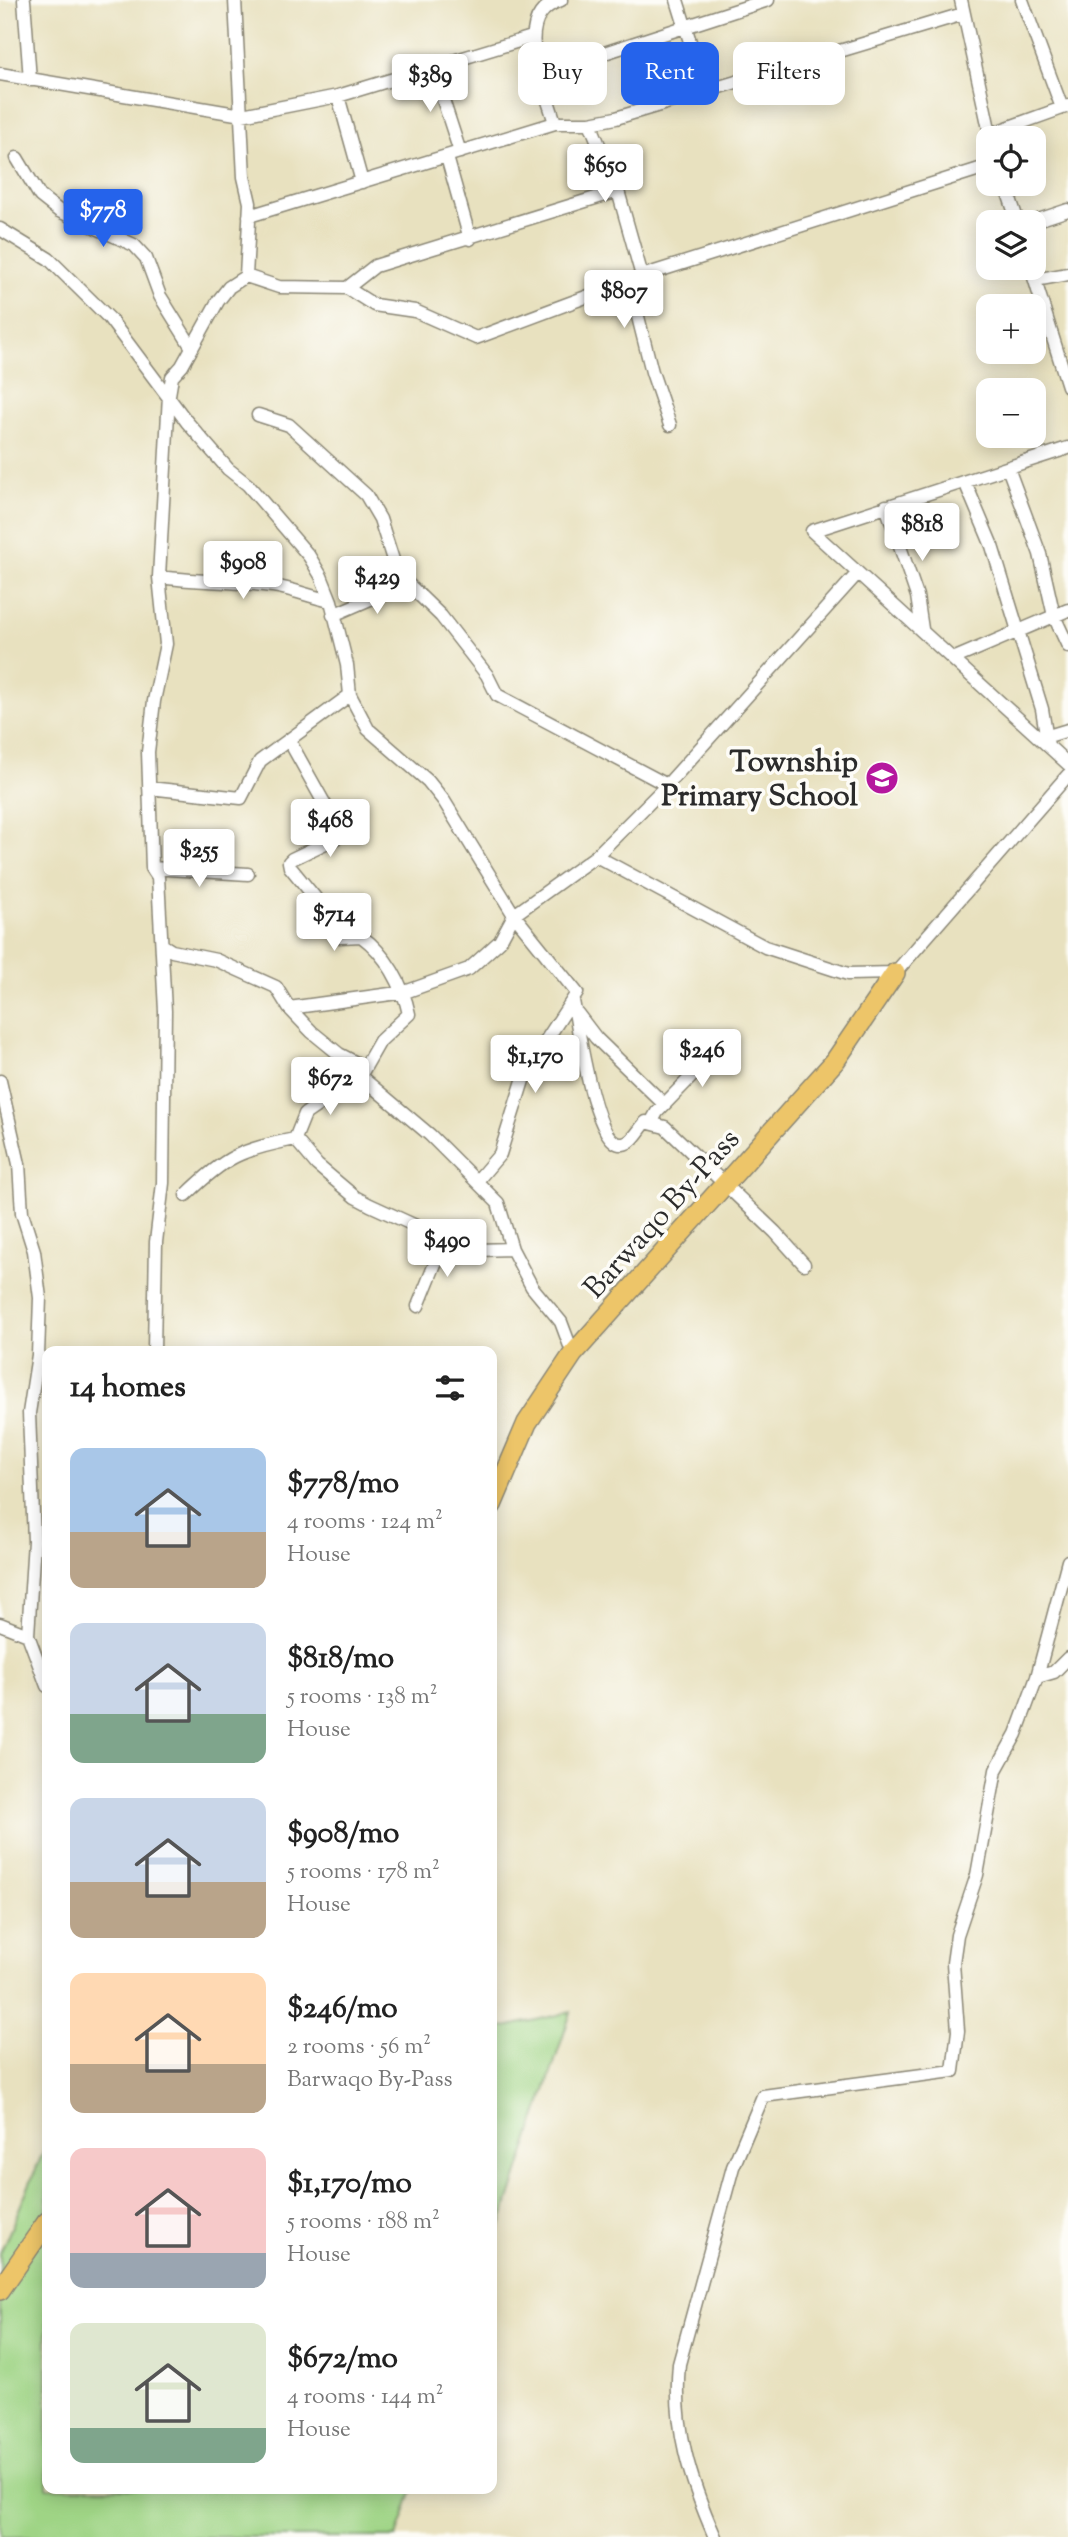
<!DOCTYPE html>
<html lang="en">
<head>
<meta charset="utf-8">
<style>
  :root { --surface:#fff; --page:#f2f2f2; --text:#222; --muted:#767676; --accent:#2563eb }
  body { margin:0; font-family:"Sorts Mill Goudy",serif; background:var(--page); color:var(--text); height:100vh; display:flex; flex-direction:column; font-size:26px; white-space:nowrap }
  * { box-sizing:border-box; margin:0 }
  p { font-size:23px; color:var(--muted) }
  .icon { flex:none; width:38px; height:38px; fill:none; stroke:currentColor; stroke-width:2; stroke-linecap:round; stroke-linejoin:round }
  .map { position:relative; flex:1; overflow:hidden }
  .drawer { position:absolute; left:42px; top:1346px; width:455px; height:1148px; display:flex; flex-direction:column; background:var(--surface); border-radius:14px; box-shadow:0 4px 18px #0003 }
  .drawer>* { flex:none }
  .guide { position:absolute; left:518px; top:42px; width:444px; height:63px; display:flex; gap:14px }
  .tools { position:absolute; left:976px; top:126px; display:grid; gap:14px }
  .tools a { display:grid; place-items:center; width:70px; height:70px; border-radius:14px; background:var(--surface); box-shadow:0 4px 18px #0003; font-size:35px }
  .price { position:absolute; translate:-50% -60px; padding:0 16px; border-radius:7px; background:#fff; color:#222; font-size:23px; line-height:46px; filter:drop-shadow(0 2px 4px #0008) }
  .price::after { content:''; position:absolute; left:50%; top:42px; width:21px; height:16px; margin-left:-10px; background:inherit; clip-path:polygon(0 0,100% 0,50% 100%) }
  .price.on { background:var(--accent); color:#fff }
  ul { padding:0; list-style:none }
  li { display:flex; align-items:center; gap:21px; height:175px; padding:0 28px }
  li span { display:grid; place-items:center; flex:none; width:196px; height:140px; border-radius:14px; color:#555 }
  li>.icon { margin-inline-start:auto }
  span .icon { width:84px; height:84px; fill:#fffc; stroke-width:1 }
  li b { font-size:30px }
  h2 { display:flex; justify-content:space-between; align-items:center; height:84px; padding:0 28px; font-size:30px }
  .pill { padding:0 24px; border-radius:14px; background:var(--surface); box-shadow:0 4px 18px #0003; font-size:24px; line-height:63px }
  .pill.on { background:var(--accent); color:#fff }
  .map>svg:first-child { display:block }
</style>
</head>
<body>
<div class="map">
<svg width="1068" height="2537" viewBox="0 0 1068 2537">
  <rect width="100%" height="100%" fill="#fdfcf7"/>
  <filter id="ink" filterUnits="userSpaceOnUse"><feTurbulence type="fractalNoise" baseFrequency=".0143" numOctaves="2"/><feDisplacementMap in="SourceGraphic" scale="14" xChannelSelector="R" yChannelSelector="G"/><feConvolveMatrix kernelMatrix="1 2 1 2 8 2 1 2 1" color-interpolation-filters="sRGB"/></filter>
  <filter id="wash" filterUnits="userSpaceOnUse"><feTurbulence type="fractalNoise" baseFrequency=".00686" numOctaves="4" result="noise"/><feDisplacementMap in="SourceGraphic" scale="28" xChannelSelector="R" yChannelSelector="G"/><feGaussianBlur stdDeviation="1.57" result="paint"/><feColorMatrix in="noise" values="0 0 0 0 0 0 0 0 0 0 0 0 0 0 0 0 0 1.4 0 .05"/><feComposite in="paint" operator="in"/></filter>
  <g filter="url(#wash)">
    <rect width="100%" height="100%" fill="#e8e1bf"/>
    <!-- green -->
    <path fill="#9fd485" stroke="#658058" stroke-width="2" d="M571 2012 492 2252V2030Z
      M47 2143V2488L413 2489 397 2537H0V2254Z"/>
  </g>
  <g filter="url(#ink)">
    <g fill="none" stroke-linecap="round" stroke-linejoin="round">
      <defs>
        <path id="minor" d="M24 0 30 80
          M677 0 705 90
          M961 0 991 138
          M1022 0 1062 108
          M595 56 768 0
          M432 66 460 152
          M0 74 242 115 338 96 532 37
          M338 96 362 182
          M555 123C545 86 509 16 561 0
          M590 123 618 191 642 276
          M990 134 1068 106
          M447 157 470 239
          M17 158 40 196 59 211 134 245 146 258 160 296 191 346
          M1005 184 1018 222
          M249 216 555 123H590L616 118 963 14
          M1032 222 1068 210
          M0 229 49 259 109 318 187 422 228 469 248 485 309 556 321 576 331 601 347 665 350 695 368 729 428 781 444 801 514 915 577 993 526 1071 500 1154 477 1181
          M1031 268 1068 386
          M246 276 279 287 347 288 374 305 415 311 476 338 642 276 989 166
          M1035 280 1068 274
          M629 281 652 372 670 425
          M347 288 375 266 618 191
          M258 415 289 425 366 495 380 519 394 563 407 583 441 616 487 675 497 695 667 785
          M1068 448 812 531 1068 764
          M1008 468 1040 554 1054 616 1068 646
          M965 482 992 546 1042 709 1048 746
          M886 506 917 596 922 629
          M159 577C197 582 235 581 273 586 293 589 311 597 331 601
          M333 615 407 583
          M953 659 1068 610
          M1045 737 1068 730
          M149 788 241 798 260 761 350 695
          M596 856 765 947 848 974 895 973 1068 775
          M152 868 248 874
          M164 946 172 951 216 960 276 987 289 1008 312 1032 339 1054 364 1067
          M573 1001C578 1024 594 1148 623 1144 633 1143 639 1129 646 1122L665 1127 775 1232 804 1264
          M289 1008 405 992 469 969 500 941 514 915 596 856 667 785 857 574
          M577 1013 596 1038 664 1104
          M360 1076 430 1135 498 1203 512 1249 532 1287 561 1322 573 1354
          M0 1081 19 1164 22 1213 34 1251 40 1298 38 1355 29 1413 34 1541 28 1635
          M652 1121 657 1112 727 1040
          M295 1139 317 1165 355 1197 370 1205 451 1242 477 1250 512 1249
          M186 1195C226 1156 240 1150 295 1139L305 1114 360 1076 380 1041 409 1014C403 985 386 954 361 936L340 937 317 900 290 867 289 862 292 859 342 835 290 742
          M418 1306 445 1239
          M154 1351 156 1242 163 1183 165 1011 158 877 152 868 148 752 154 701 166 644 159 577 169 395 172 377 182 366 218 301 229 287 246 276 250 203 244 177 235 0
          M0 1624 28 1635 47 1686
          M1037 1677 1054 1672 1068 1658
          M715 2537C690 2480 673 2427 679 2364L733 2167 763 2096 953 2071 958 2031 953 1963 957 1935 977 1875 996 1770 1016 1734 1037 1677 1068 1561"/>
        <path id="trunk" d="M492 1505 527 1423 573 1354 835 1061 895 973
          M0 2290 47 2222"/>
      </defs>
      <!-- minor casing -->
      <use href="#minor" stroke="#8a8675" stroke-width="15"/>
      <!-- trunk casing -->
      <use href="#trunk" stroke="#8a8675" stroke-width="22"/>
      <!-- minor -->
      <use href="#minor" stroke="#fff" stroke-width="12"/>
      <!-- trunk -->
      <use href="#trunk" stroke="#edc569" stroke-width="19"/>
    </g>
  </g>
  <!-- icons -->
  <defs>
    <symbol id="school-disc" viewBox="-11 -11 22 22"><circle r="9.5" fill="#b5179e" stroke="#fdfcf7"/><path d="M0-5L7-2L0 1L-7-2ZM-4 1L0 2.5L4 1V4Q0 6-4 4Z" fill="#fff"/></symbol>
  </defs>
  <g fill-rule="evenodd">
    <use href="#school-disc" x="863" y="759" width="38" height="38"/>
  </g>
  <g text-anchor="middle" stroke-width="7" stroke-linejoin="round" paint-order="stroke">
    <!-- poi labels -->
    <g font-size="30" font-weight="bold" fill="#2b2b2b" stroke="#fdfcf7" text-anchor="end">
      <text x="858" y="771">Township<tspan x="858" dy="34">Primary School</tspan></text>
    </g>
    <!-- street labels -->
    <g font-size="30" fill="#2b2b2b" stroke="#fdfcf7">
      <text transform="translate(661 1213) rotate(-48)" y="10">Barwaqo By-Pass</text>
    </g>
  </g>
</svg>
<div class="tools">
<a><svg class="icon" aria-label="locate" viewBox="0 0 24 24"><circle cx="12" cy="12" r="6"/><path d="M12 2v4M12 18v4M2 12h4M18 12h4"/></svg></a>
<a><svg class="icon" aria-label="layers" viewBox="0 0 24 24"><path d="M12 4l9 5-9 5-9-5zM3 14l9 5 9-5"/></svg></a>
<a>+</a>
<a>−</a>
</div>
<b class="price" style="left:430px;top:114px">$389</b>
<b class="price" style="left:605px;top:204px">$650</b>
<b class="price on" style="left:103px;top:249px">$778</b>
<b class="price" style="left:624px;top:330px">$807</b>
<b class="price" style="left:922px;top:563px">$818</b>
<b class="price" style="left:243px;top:601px">$908</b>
<b class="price" style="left:377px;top:616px">$429</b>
<b class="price" style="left:330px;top:859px">$468</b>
<b class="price" style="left:199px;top:889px">$255</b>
<b class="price" style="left:334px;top:953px">$714</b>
<b class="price" style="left:702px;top:1089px">$246</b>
<b class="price" style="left:535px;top:1095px">$1,170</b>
<b class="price" style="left:330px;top:1117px">$672</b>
<b class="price" style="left:447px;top:1279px">$490</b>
<div class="guide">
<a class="pill">Buy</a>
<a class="pill on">Rent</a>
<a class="pill">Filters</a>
</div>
<section class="drawer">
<h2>14 homes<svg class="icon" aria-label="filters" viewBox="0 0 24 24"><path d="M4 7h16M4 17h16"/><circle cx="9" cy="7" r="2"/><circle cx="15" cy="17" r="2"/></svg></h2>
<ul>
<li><span style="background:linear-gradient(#a9c7e8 60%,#b9a48a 0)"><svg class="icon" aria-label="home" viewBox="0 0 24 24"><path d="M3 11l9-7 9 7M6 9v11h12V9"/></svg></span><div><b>$778/mo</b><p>4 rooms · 124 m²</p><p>House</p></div></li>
<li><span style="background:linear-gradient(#c9d6e8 65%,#7fa58c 0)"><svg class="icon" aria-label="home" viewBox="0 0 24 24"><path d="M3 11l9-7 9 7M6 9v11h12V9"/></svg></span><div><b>$818/mo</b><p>5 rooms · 138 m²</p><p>House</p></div></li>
<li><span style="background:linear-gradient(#c9d6e8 60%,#b9a48a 0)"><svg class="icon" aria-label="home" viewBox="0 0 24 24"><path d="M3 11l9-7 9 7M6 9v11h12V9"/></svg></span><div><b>$908/mo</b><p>5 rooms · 178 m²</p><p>House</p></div></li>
<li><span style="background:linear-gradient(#ffd9b3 65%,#b9a48a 0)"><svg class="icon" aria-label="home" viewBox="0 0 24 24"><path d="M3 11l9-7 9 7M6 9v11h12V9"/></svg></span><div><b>$246/mo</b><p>2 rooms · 56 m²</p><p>Barwaqo By-Pass</p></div></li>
<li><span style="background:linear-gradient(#f6c9c9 75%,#9aa5b1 0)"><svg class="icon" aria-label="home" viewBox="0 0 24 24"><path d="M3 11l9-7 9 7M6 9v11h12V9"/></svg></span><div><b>$1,170/mo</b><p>5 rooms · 188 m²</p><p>House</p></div></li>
<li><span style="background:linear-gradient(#dfe7d0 75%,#7fa58c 0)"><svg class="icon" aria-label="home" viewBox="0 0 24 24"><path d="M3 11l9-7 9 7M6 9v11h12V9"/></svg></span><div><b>$672/mo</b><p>4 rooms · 144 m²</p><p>House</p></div></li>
</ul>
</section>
</div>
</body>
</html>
